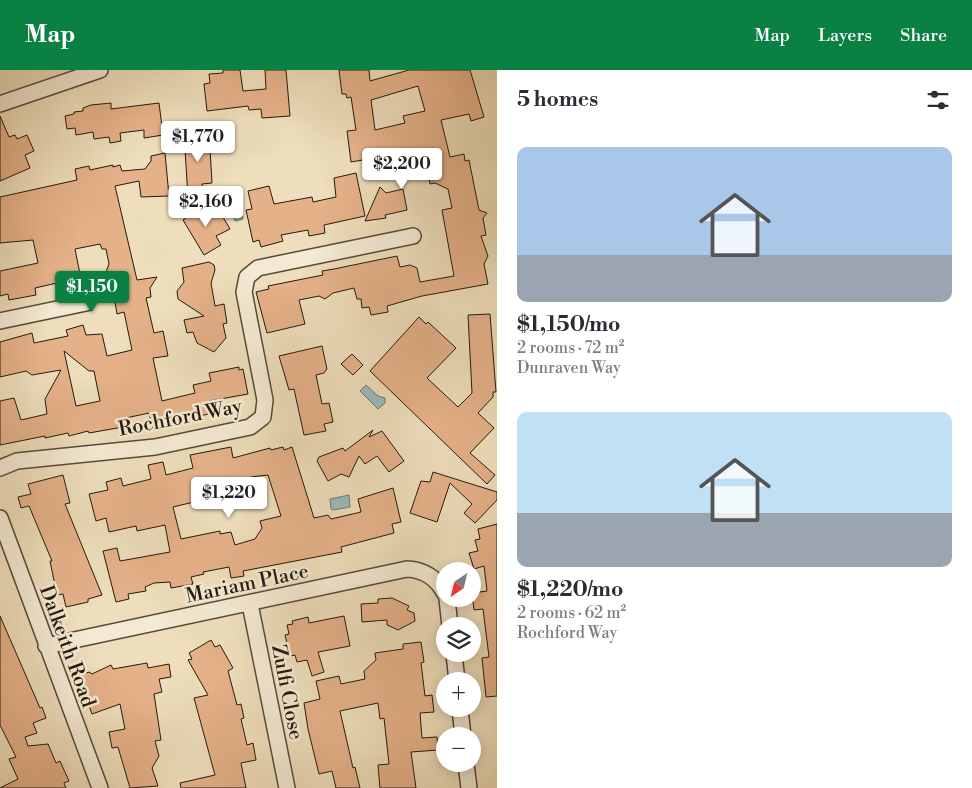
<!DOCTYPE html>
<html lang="en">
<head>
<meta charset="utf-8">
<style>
  :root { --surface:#fff; --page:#f7f7f7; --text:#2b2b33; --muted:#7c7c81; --accent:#0b8043 }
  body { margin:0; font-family:"Libre Bodoni",serif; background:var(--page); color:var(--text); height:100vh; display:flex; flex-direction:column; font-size:19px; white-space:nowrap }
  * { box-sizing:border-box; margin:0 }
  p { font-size:16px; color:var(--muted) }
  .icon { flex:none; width:28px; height:28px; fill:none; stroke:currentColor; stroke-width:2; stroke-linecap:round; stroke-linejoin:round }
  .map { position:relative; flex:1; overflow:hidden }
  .drawer { display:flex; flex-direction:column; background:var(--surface); width:475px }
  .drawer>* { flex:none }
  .needle { width:32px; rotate:215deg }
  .controls { position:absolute; left:436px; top:492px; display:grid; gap:10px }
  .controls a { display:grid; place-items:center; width:45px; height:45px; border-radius:50%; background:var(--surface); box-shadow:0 2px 12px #0003; font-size:25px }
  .price { position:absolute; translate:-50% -42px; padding:0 11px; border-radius:5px; background:#fff; color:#222; font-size:16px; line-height:32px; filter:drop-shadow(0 1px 2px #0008) }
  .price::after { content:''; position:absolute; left:50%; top:30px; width:15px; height:11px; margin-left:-8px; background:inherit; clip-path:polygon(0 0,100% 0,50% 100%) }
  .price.selected { background:var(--accent); color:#fff }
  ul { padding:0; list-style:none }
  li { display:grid; align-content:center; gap:10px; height:265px; padding:0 20px }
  li span { display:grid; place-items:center; height:155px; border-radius:10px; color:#555 }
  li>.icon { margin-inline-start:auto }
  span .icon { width:90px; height:90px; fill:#fffc; stroke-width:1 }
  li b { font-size:21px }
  h2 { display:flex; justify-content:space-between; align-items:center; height:60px; padding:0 20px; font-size:21px }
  header { display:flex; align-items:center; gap:30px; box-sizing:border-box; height:70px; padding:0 25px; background:var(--accent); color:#fff }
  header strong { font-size:24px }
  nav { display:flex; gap:28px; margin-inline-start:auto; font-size:18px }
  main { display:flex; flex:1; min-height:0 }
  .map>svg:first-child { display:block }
</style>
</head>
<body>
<header>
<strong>Map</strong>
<nav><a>Map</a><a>Layers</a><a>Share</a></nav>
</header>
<main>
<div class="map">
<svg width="497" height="718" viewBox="0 0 497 718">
  <rect width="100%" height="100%" fill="#eedebb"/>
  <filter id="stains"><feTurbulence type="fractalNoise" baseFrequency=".004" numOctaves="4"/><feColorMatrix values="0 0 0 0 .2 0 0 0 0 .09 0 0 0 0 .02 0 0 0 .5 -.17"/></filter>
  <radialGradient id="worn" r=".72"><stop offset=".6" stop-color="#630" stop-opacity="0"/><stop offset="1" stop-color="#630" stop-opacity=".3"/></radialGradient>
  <!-- water -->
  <path fill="#9dbaba" stroke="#6d7a75" d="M239 129 243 149 235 151 230 130Z
    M366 315 378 326 385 328V333L378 339 360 321Z
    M349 425 350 437 333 440 331 439 330 429Z"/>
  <!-- building -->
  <path fill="#e5b189" stroke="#25190e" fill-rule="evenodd" d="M223 0H240L243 21 266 19 265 0H286L290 46 262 48 261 39 249 40 248 36 207 41 204 14 210 13 209 4 223 3Z
    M339 0H369L370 11 409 0H470L484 47 471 51 469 44 441 50 450 87 464 84 465 91 469 90 479 140 487 143 483 148 486 165 481 166 488 186 484 194 488 214 422 226 387 236 388 242 371 245 369 237 362 238 361 229H357L354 218 333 223 325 229 319 226 299 230 305 254 267 263 256 222 269 219 268 216 323 205 322 201 334 199 397 186 400 197 410 195 417 198 420 212 454 206 442 140 452 138 448 119 435 113 430 114 428 102 414 104 410 86 404 88 403 83 351 92 347 61 356 60 351 27 347 28 346 24H342ZM418 16 425 41 403 46 405 53 375 60 371 30Z
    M111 33V39L159 33 163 65 144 68V60L120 63 121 71 110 73 109 67 94 69 93 62 76 65 75 58 67 59 65 46 74 44V42L83 41V38L91 35Z
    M0 46 9 67 15 65 17 69 27 65 34 81 25 85 30 98 0 111Z
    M209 61 212 113 202 114 203 127 188 128 185 79 190 78 187 62Z
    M165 83 169 126 141 127 139 111 115 116 137 210 157 207 150 218 151 227 146 228 154 263 163 261 168 286 153 288 162 331 195 323 193 315 211 311 209 303 239 297V300L243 299 248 324 209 331 212 343 176 352 152 356 149 343 121 349 123 357 89 363 88 361 69 366 68 363 45 368V366L0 375V331L14 328 21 350 47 344 45 329 61 300 32 305 26 301 0 307V272L32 263 34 273 68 266 66 260 83 255 86 265 102 264 107 286 132 280 124 242 117 244 115 232H112L109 218 115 207 106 202 109 194 106 179H102L100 174 75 179 80 204 56 209 57 213 35 218 36 225 9 230 8 224 0 226V201L38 193 33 170 0 173V127L77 110 75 99 89 96 90 100 113 95V97L120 95 122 101 145 99 151 91V86ZM64 281 89 301H94L100 331 76 336Z
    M356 103 365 146 324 155 325 163 309 166 308 160 281 165 283 171 261 177 259 170 253 172 246 140 252 139 248 121 269 116 274 134 312 127 313 132 336 127 334 108Z
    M380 117 386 123 403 119 407 140 385 145 386 148 365 151Z
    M203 133V145L217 137 230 159 216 166 221 175 204 185 183 150 187 147 185 144Z
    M209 192 214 195 215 200 211 213 215 236 224 234 227 253 223 254 226 268 214 282 197 273 193 262 187 263 184 250 204 246 178 229 177 221 184 212 182 198Z
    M490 244 496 322H493V327L478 343 494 358 470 383 495 405 487 414 370 301 419 247 426 254 428 252 456 278 427 308 458 337 472 323 468 245Z
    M322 276 327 299 324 303 316 305 322 334 329 333 333 352 324 354 326 361 304 365 294 319 289 320 279 286Z
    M352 284 363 295 353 305 341 294Z
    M373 360 369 367 382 361 404 391 389 402 377 386 365 394 359 386 349 407 341 404 328 411 317 391 319 387 343 378 345 381Z
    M231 377 233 388 270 378 271 380 283 377 284 380 292 377 314 448 328 445 331 449 361 442 358 429 393 418 401 452 392 454 394 463 341 477 342 482 243 501 244 506 231 508 229 497 203 502 204 504 191 507 193 514 171 518 170 512 154 513 145 517 146 521 128 524 129 529 116 532 103 481 117 478 120 491 170 482 165 455 137 461 136 456 109 462 106 448 96 451 89 424 108 420 106 412 121 408 123 416 151 409 148 395 163 392 166 405 193 398 190 385ZM268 405 281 446 260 451 262 458 255 469 235 475 231 462 220 464V461L181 469 173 437 198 431 208 438 214 437 224 425 243 421 251 407Z
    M433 402 497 422V430L475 453 464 443 472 434 450 413 437 452 410 443 421 411 430 412Z
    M63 405 70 433 65 434 102 525 88 529V532L66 537 63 524 57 525 50 491H52L29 436 21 438 18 427 31 424 28 414Z
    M497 454V626L486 627 482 588 489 587 483 539 474 540 472 523 487 521 484 496 474 499 469 483 478 481 475 470 480 469 478 459Z
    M392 528 409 536 407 540 414 543 415 551 398 560 387 555V550L362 552 361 534 378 533V529Z
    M0 546 40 638 42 637 46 648 33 653 37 663 25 667 28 676 48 674 56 693 60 691 69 711 64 713 66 718H0L18 709 9 689 16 687 0 655Z
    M344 546 350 576 318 582 324 602 312 606 307 590 297 592 295 585 290 586 285 565 289 564 287 555 293 554 292 551 308 547 309 553Z
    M211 570 215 577 220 575 233 598 228 601 237 635 241 634 244 648 241 649 247 675 253 673 256 690 241 693 246 718H181L180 713 215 705 194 628 208 625 188 590 192 589 189 583Z
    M421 572 424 592 421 593 425 626 432 625 434 642 420 643 422 668 437 667 438 680 411 682 416 718H380L378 695 389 694 384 648 380 649 378 633 340 641 353 698 355 697 360 718H336L332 701 319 704 308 659 304 633 320 629 316 611 339 606 341 614 365 609 364 601 376 590 375 583 403 579V574Z
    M147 593 148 598 169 594 171 607 159 609 162 622 154 624 161 670 155 671 159 686 152 698 158 716 130 718 118 677 112 678 109 662 125 659 120 634 92 644 78 606 89 602 92 604 111 595 113 599Z"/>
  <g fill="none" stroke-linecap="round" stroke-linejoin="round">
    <defs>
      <path id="minor" d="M0 34 100 0
        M0 251 86 233
        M0 398 17 391 155 377 250 357 263 347 265 330 244 222 247 207 258 198 413 166
        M0 448 100 718
        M447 529 450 556
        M250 534 287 718
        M46 576 407 499C425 500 437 508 445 524
        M454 584 457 611
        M460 639 463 666
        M466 694 469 718"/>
    </defs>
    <!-- minor casing -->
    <use href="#minor" stroke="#574a39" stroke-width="18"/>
    <!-- minor -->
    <use href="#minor" stroke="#f4ead3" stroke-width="15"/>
  </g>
  <g text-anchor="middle" stroke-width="5" stroke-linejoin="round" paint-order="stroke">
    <!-- street labels -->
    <g font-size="20" fill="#25190e" stroke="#f4ead3">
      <text transform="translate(180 347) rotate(-11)" y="7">Rochford Way</text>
      <text transform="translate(247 513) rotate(-12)" y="7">Mariam Place</text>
      <text transform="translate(68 576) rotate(70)" y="7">Dalkeith Road</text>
      <text transform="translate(288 622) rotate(79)" y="7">Zulfi Close</text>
    </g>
  </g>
  <rect width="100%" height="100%" filter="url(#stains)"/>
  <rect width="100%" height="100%" fill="url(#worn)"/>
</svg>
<div class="controls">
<a><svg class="needle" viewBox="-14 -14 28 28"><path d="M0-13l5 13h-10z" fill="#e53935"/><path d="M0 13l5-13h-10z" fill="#7c7c81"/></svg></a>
<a><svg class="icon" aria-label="layers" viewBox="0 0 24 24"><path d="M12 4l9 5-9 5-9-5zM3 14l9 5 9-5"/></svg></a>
<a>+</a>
<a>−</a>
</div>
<b class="price" style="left:198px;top:93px">$1,770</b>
<b class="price" style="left:402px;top:120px">$2,200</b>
<b class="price" style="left:206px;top:158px">$2,160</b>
<b class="price selected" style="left:92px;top:243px">$1,150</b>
<b class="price" style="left:229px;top:449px">$1,220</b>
</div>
<section class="drawer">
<h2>5 homes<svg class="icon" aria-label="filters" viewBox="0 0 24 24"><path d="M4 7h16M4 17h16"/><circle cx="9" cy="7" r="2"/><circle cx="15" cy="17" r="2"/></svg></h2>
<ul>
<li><span style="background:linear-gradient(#a9c7e8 70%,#9aa5b1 0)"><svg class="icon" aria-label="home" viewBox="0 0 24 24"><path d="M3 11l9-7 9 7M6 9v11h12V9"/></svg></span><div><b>$1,150/mo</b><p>2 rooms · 72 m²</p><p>Dunraven Way</p></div></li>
<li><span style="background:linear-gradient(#bfe0f5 65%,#9aa5b1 0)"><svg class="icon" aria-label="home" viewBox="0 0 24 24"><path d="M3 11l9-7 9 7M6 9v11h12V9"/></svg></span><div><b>$1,220/mo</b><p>2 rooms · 62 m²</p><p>Rochford Way</p></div></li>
</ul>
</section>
</main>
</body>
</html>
